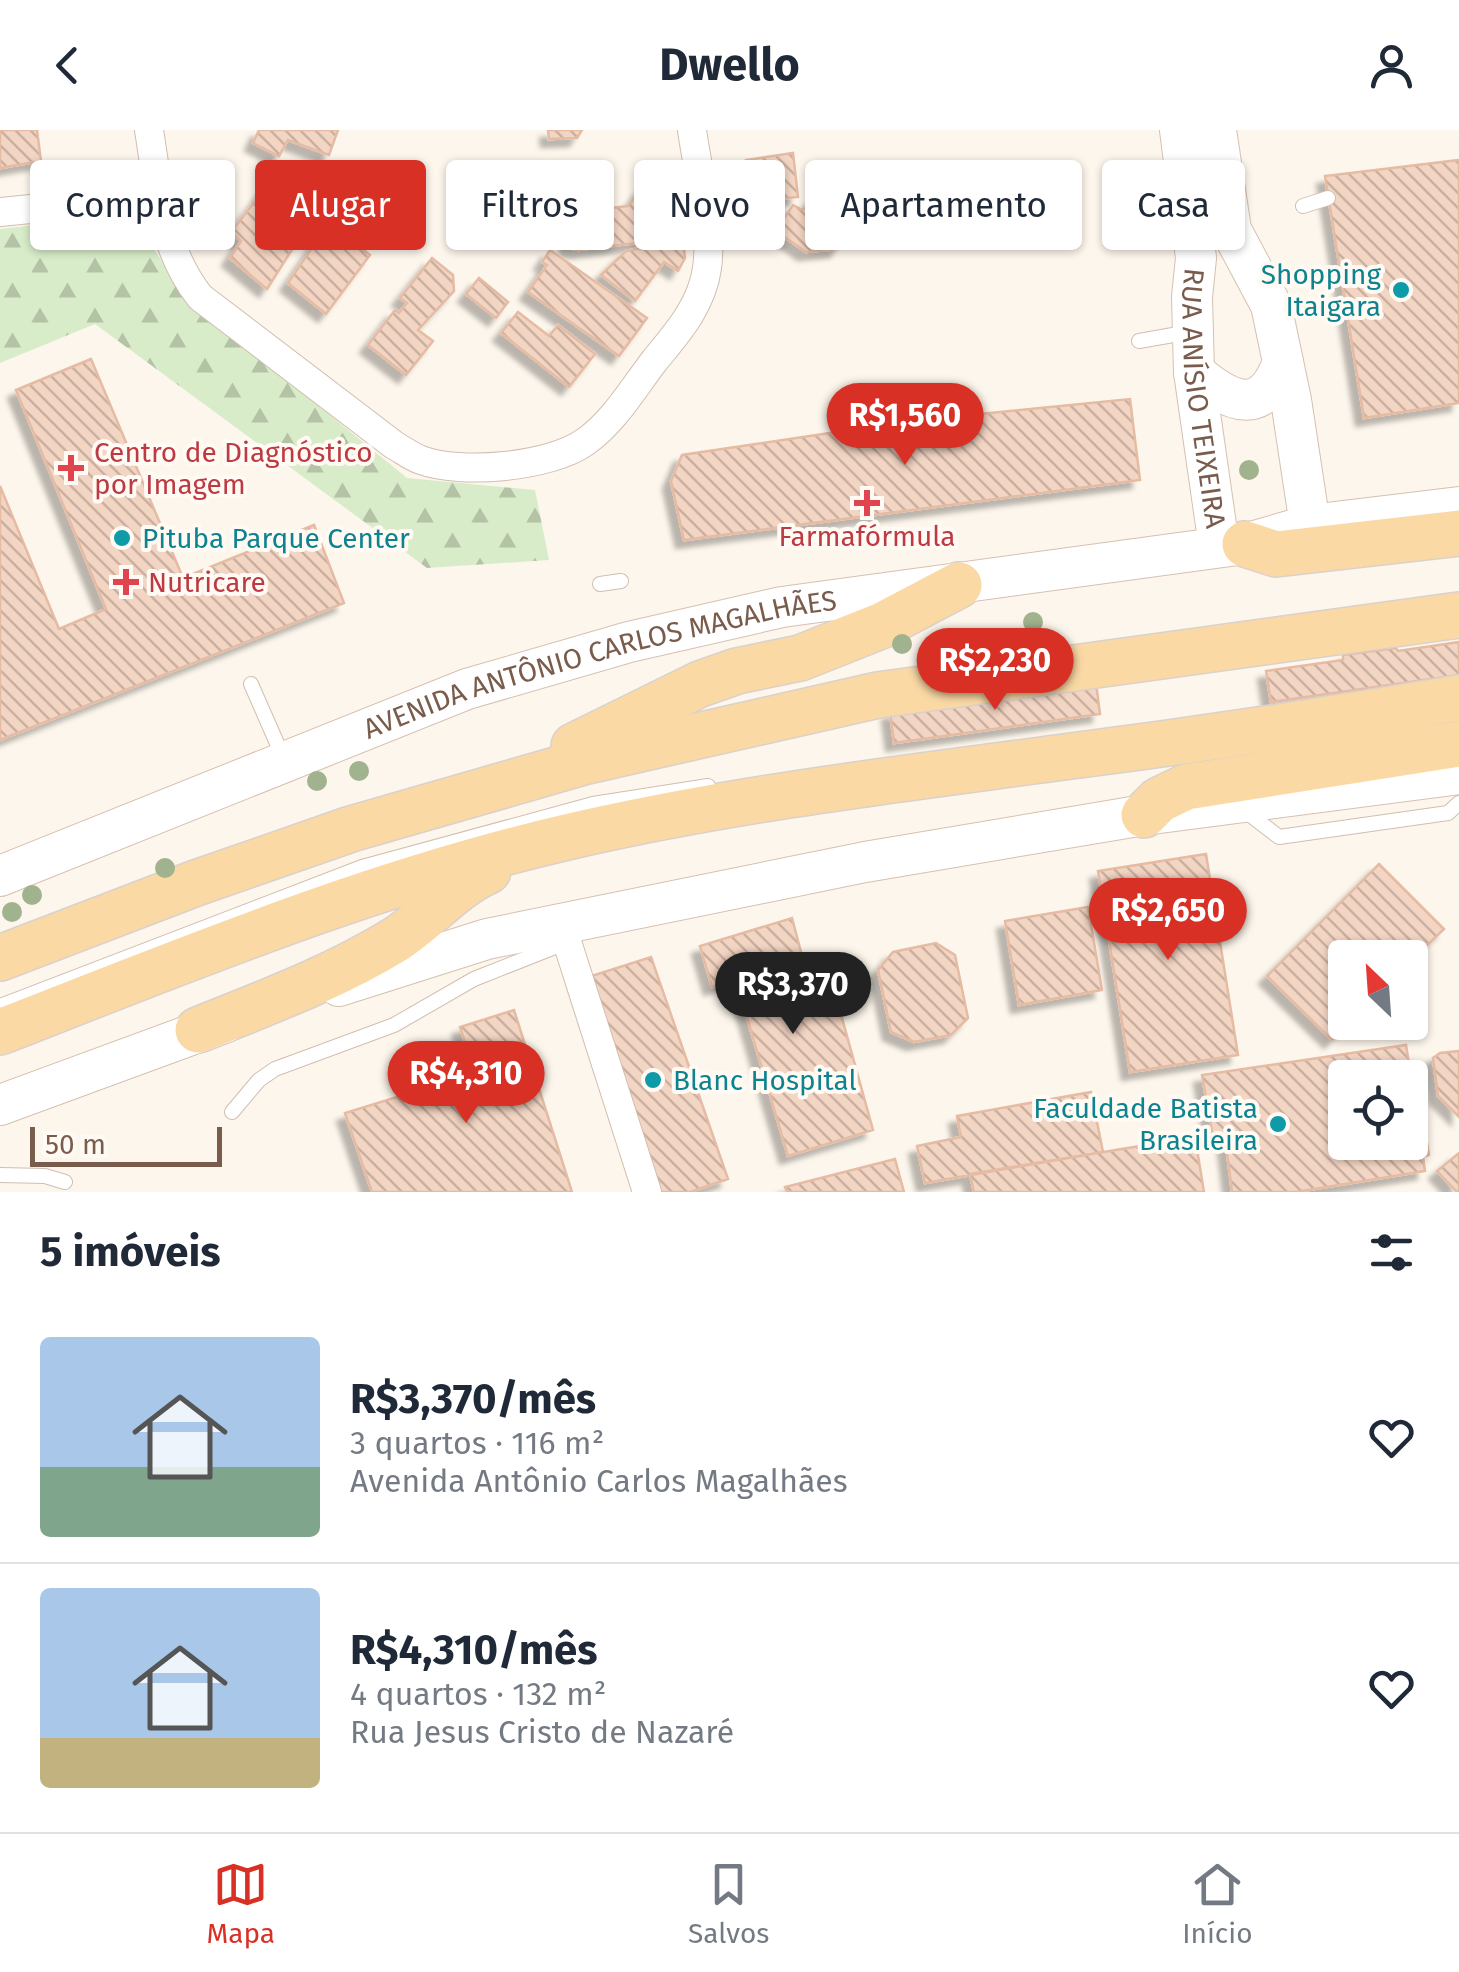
<!DOCTYPE html>
<html lang="pt">
<head>
<meta charset="utf-8">
<style>
  :root { --surface:#fff; --page:#f6f6f7; --text:#1f2937; --muted:#747a83; --line:#e0e1e3; --accent:#d93025 }
  body { margin:0; font-family:"Fira Sans",sans-serif; background:var(--page); color:var(--text); height:100vh; display:flex; flex-direction:column; font-size:38px; white-space:nowrap }
  * { box-sizing:border-box; margin:0 }
  p { font-size:32px; color:var(--muted) }
  .icon { flex:none; width:55px; height:55px; fill:none; stroke:currentColor; stroke-width:2; stroke-linecap:round; stroke-linejoin:round }
  .map { position:relative; height:1062px; overflow:hidden }
  .drawer { display:flex; flex-direction:column; background:var(--surface); flex:1 }
  .drawer>* { flex:none }
  .hud { position:absolute; left:30px; top:30px; width:1400px; height:90px; display:flex; gap:20px }
  .needle { width:65px; rotate:335deg }
  .tools { position:absolute; left:1328px; top:810px; display:grid; gap:20px }
  .tools a { display:grid; place-items:center; width:100px; height:100px; border-radius:10px; background:var(--surface); box-shadow:0 2px 8px #0004; font-size:50px }
  .scale { position:absolute; left:30px; bottom:25px; width:192px; box-sizing:border-box; padding-left:10px; border:5px solid #7a5c4d; border-top:0; font-size:28px; line-height:35px; white-space:nowrap; color:#7a5c4d; -webkit-text-stroke:8px #fffaf3; paint-order:stroke }
  .price { position:absolute; translate:-50% -85px; padding:0 22px; border-radius:35px; background:var(--accent); color:#fff; font-size:32px; line-height:65px; filter:drop-shadow(0 2px 5px #0008) }
  .price::after { content:''; position:absolute; left:50%; top:60px; width:30px; height:22px; margin-left:-15px; background:inherit; clip-path:polygon(0 0,100% 0,50% 100%) }
  .price.current { background:#222; color:#fff }
  ul { padding:0; list-style:none }
  li { display:flex; align-items:center; gap:30px; height:250px; padding:0 40px }
  li+li { border-top:2px solid var(--line) }
  li span { display:grid; place-items:center; flex:none; width:280px; height:200px; border-radius:10px; color:#555 }
  li>.icon { margin-inline-start:auto }
  span .icon { width:120px; height:120px; fill:#fffc; stroke-width:1 }
  li b { font-size:42px }
  h2 { display:flex; justify-content:space-between; align-items:center; height:120px; padding:0 40px; font-size:42px }
  .chip { padding:0 35px; border-radius:10px; background:var(--surface); box-shadow:0 2px 8px #0004; font-size:35px; line-height:90px }
  .chip.current { background:var(--accent); color:#fff }
  header { display:flex; justify-content:space-between; align-items:center; height:130px; padding:0 40px; background:var(--surface); font-size:45px; font-weight:700 }
  .tab-bar { display:flex; justify-content:space-around; align-items:center; height:140px; border-top:2px solid var(--line); background:var(--surface); font-size:28px; color:var(--muted) }
  .tab-bar a { display:grid; justify-items:center; gap:5px }
  .tab-bar .current { color:var(--accent) }
  .map>svg:first-child { display:block }
</style>
</head>
<body>
<header><svg class="icon" aria-label="back" viewBox="0 0 24 24"><path d="M15 5l-7 7 7 7"/></svg>Dwello<svg class="icon" aria-label="person" viewBox="0 0 24 24"><circle cx="12" cy="8" r="4"/><path d="M4 21q1-7 8-7t8 7"/></svg></header>
<div class="map">
<svg width="1459" height="1062" viewBox="0 0 1459 1062">
  <defs>
    <pattern id="forest-firs" width="22" height="20" patternUnits="userSpaceOnUse" patternTransform="scale(2.5)"><rect width="22" height="20" fill="#d8ecc9"/><path d="M5 1l3.5 6h-7zM16 11l3.5 6h-7z" fill="#b4c2a5"/></pattern>
    <pattern id="building-back-hatch" width="6" height="6" patternUnits="userSpaceOnUse" patternTransform="scale(2.5)"><rect width="6" height="6" fill="#f3d5c3"/><path d="M-1 5l2 2M0 0l6 6M5-1l2 2" fill="none" stroke="#cab0a1"/></pattern>
    <filter id="shadow"><feDropShadow dx="-8" dy="8" stdDeviation="2.5" flood-color="#0004"/></filter>
  </defs>
  <rect width="100%" height="100%" fill="#fdf6ec"/>
  <!-- forest -->
  <path fill="url(#forest-firs)" d="M129 84 190 171 407 348 535 360 549 430 427 438 95 194 0 233V99Z"/>
  <!-- building -->
  <path fill="url(#building-back-hatch)" stroke="#e6bba3" stroke-width="2.5" filter="url(#shadow)" d="M0 0H37L41 31 0 38Z
    M259 0H338L329 25 288 10 279 26 253 13Z
    M548 0H582L577 8 549 9Z
    M793 23 798 67 751 72 746 30Z
    M1459 30V273L1364 288 1325 46Z
    M271 51 315 83 267 159 230 128 241 111 231 102Z
    M644 56 671 76 683 75 687 107 578 120 568 118 565 83 628 76Z
    M813 68 843 79 848 100 838 119 806 122 757 88 768 75 785 87 793 75 803 80Z
    M329 93 370 125 326 184 288 153Z
    M683 110 685 128 678 141 664 132 635 171 601 145 626 121Z
    M550 120 647 188 619 226 528 162 547 135 542 132Z
    M432 128 453 145 454 161 418 200 433 211 406 245 368 215 395 180 399 183 407 173 400 168Z
    M479 148 508 172 496 188 466 164Z
    M518 182 549 206 558 195 595 224 569 257 501 203Z
    M91 229 183 448 314 395 344 473 0 610V356L59 499 106 479 16 260Z
    M1130 269 1140 350 684 410 671 351 682 325 910 291Z
    M1459 512V545L1271 572 1266 541 1343 530V525L1396 518 1398 521Z
    M1096 553 1100 584 894 613 890 582Z
    M1206 724 1238 925 1130 942 1098 741Z
    M1379 734 1444 799 1410 832V828H1345V892H1350L1332 910 1267 846Z
    M1088 777 1102 860 1019 875 1005 791Z
    M792 788 815 875 837 870 873 1000 788 1026 736 850 712 857 700 816Z
    M936 813 955 825 968 888 951 905 914 912 891 902 878 840 893 822Z
    M651 827 728 1049 690 1062H652L579 850Z
    M514 880 572 1062H372L345 983 475 943 460 897Z
    M1406 915 1412 952 1410 948H1345V1012H1410V983L1415 982 1419 1014 1427 1013 1429 1025 1423 1027 1425 1041 1296 1062H1232L1225 1006 1213 1008 1202 945Z
    M1459 921V987L1438 966 1433 928 1440 923Z
    M1091 962 1103 1022 925 1053 917 1016 961 1007 957 986Z
    M1195 1007 1204 1062H974L970 1044Z
    M1459 1023V1062H1457L1437 1041Z
    M895 1029 904 1062H787L785 1057Z"/>
  <g fill="none" stroke-linecap="round" stroke-linejoin="round">
    <defs>
      <path id="lane" d="M1303 76 1328 68
        M1139 211 1190 202
        M600 454 621 451
        M251 554 283 627
        M1241 678 1279 707 1448 683 1459 673
        M0 876 362 737 593 674 708 656
        M232 982 259 950 275 939 394 895 474 849 570 811
        M0 1045 45 1046 65 1052"/>
      <path id="street" d="M149 0C159 61 161 117 200 167L394 315C403 320 412 327 421 330 461 345 550 337 585 312 614 292 634 257 655 230 678 202 702 175 707 138 713 102 697 37 692 0
        M0 82 160 66
        M561 793 647 1062"/>
      <g id="secondary">
        <path id="s1" d="M1180 0 1196 128 1192 167 1194 242 1219 416"/>
        <path d="M1216 0 1231 100 1271 175 1291 270 1310 395"/>
        <path d="M1194 242C1231 273 1262 288 1283 232"/>
        <path id="s2" d="M0 746 467 559 629 512 782 477 1245 414 1310 395 1459 377"/>
        <path d="M339 856 487 809 865 732 1144 685 1459 644"/>
        <path d="M0 975 226 892"/>
      </g>
      <path id="primary" d="M1245 414 1276 424 1459 403
        M574 616 700 554 737 541 800 528 883 495 959 455
        M1144 685 1159 670 1186 657 1459 614
        M0 828 196 753 351 699 587 631 878 565 1459 485
        M198 900C265 873 333 848 395 810 428 789 452 757 488 741
        M0 902C187 829 375 751 571 706 731 669 893 650 1056 628 1190 611 1325 591 1459 568"/>
    </defs>
    <!-- lane casing -->
    <use href="#lane" stroke="#d1beb0" stroke-width="16"/>
    <!-- street casing -->
    <use href="#street" stroke="#d1beb0" stroke-width="30"/>
    <!-- secondary casing -->
    <use href="#secondary" stroke="#d6c0b0" stroke-width="42"/>
    <!-- primary casing -->
    <use href="#primary" stroke="#dad1cd" stroke-width="48"/>
    <!-- lane -->
    <use href="#lane" stroke="#fff" stroke-width="14"/>
    <!-- street -->
    <use href="#street" stroke="#fff" stroke-width="28"/>
    <!-- secondary -->
    <use href="#secondary" stroke="#fff" stroke-width="40"/>
    <!-- primary -->
    <use href="#primary" stroke="#fbd9a5" stroke-width="45"/>
  </g>
  <!-- trees -->
  <g fill="#a0b28e">
    <circle cx="1249" cy="340" r="10"/>
    <circle cx="1033" cy="492" r="10"/>
    <circle cx="902" cy="514" r="10"/>
    <circle cx="359" cy="641" r="10"/>
    <circle cx="317" cy="651" r="10"/>
    <circle cx="165" cy="738" r="10"/>
    <circle cx="32" cy="765" r="10"/>
    <circle cx="12" cy="782" r="10"/>
  </g>
  <!-- markers -->
  <g fill="#0f9aa8" stroke="#fffaf3" stroke-width="4">
    <circle cx="1401" cy="160" r="10"/>
    <circle cx="122" cy="408" r="10"/>
    <circle cx="653" cy="950" r="10"/>
    <circle cx="1278" cy="994" r="10"/>
  </g>
  <g fill="#e0444e" stroke="#fffaf3" stroke-width="4">
    <path d="M66 323h10v10h10v10h-10v10h-10v-10h-10v-10h10z"/>
    <path d="M862 358h10v10h10v10h-10v10h-10v-10h-10v-10h10z"/>
    <path d="M121 437h10v10h10v10h-10v10h-10v-10h-10v-10h10z"/>
  </g>
  <g text-anchor="middle" stroke-width="8" stroke-linejoin="round" paint-order="stroke">
    <!-- culture labels -->
    <g font-size="28" fill="#0d838f" stroke="#fffaf3" text-anchor="end">
      <text x="1381" y="154">Shopping<tspan x="1381" dy="32">Itaigara</tspan></text>
      <text x="142" y="418" text-anchor="start">Pituba Parque Center</text>
      <text x="673" y="960" text-anchor="start">Blanc Hospital</text>
      <text x="1258" y="988">Faculdade Batista<tspan x="1258" dy="32">Brasileira</tspan></text>
    </g>
    <!-- street labels -->
    <g font-size="28" fill="#7a5c4d" stroke="#fffaf3">
      <text dy="10" stroke="none"><textPath href="#s1" startOffset="270">RUA ANÍSIO TEIXEIRA</textPath></text>
      <text dy="10" stroke="none"><textPath href="#s2" startOffset="638">AVENIDA ANTÔNIO CARLOS MAGALHÃES</textPath></text>
    </g>
    <!-- health labels -->
    <g font-size="28" fill="#be3a42" stroke="#fffaf3" text-anchor="start">
      <text x="94" y="332">Centro de Diagnóstico<tspan x="94" dy="32">por Imagem</tspan></text>
      <text x="867" y="416" text-anchor="middle">Farmafórmula</text>
      <text x="148" y="462">Nutricare</text>
    </g>
  </g>
</svg>
<div class="tools">
<a><svg class="needle" viewBox="-14 -14 28 28"><path d="M0-13l5 13h-10z" fill="#e53935"/><path d="M0 13l5-13h-10z" fill="#747a83"/></svg></a>
<a><svg class="icon" aria-label="locate" viewBox="0 0 24 24"><circle cx="12" cy="12" r="6"/><path d="M12 2v4M12 18v4M2 12h4M18 12h4"/></svg></a>
</div>
<div class="scale">50 m</div>
<b class="price" style="left:905px;top:338px">R$1,560</b>
<b class="price" style="left:995px;top:583px">R$2,230</b>
<b class="price" style="left:1168px;top:833px">R$2,650</b>
<b class="price current" style="left:793px;top:907px">R$3,370</b>
<b class="price" style="left:466px;top:996px">R$4,310</b>
<div class="hud">
<a class="chip">Comprar</a>
<a class="chip current">Alugar</a>
<a class="chip">Filtros</a>
<a class="chip">Novo</a>
<a class="chip">Apartamento</a>
<a class="chip">Casa</a>
</div>
</div>
<section class="drawer">
<h2>5 imóveis<svg class="icon" aria-label="filters" viewBox="0 0 24 24"><path d="M4 7h16M4 17h16"/><circle cx="9" cy="7" r="2"/><circle cx="15" cy="17" r="2"/></svg></h2>
<ul>
<li><span style="background:linear-gradient(#a9c7e8 65%,#7fa58c 0)"><svg class="icon" aria-label="home" viewBox="0 0 24 24"><path d="M3 11l9-7 9 7M6 9v11h12V9"/></svg></span><div><b>R$3,370/mês</b><p>3 quartos · 116 m²</p><p>Avenida Antônio Carlos Magalhães</p></div><svg class="icon" aria-label="heart" viewBox="0 0 24 24"><path d="M12 20l-8-8c-3-5 5-10 8-4 3-6 11-1 8 4z"/></svg></li>
<li><span style="background:linear-gradient(#a9c7e8 75%,#c2b280 0)"><svg class="icon" aria-label="home" viewBox="0 0 24 24"><path d="M3 11l9-7 9 7M6 9v11h12V9"/></svg></span><div><b>R$4,310/mês</b><p>4 quartos · 132 m²</p><p>Rua Jesus Cristo de Nazaré</p></div><svg class="icon" aria-label="heart" viewBox="0 0 24 24"><path d="M12 20l-8-8c-3-5 5-10 8-4 3-6 11-1 8 4z"/></svg></li>
</ul>
</section>
<nav class="tab-bar">
<a class="current"><svg class="icon" aria-label="map" viewBox="0 0 24 24"><path d="M3 6l6-2 6 2 6-2v14l-6 2-6-2-6 2zM9 4v14M15 6v14"/></svg>Mapa</a>
<a><svg class="icon" aria-label="saved" viewBox="0 0 24 24"><path d="M7 4h10v16l-5-4-5 4z"/></svg>Salvos</a>
<a><svg class="icon" aria-label="home" viewBox="0 0 24 24"><path d="M3 11l9-7 9 7M6 9v11h12V9"/></svg>Início</a>
</nav>
</body>
</html>
